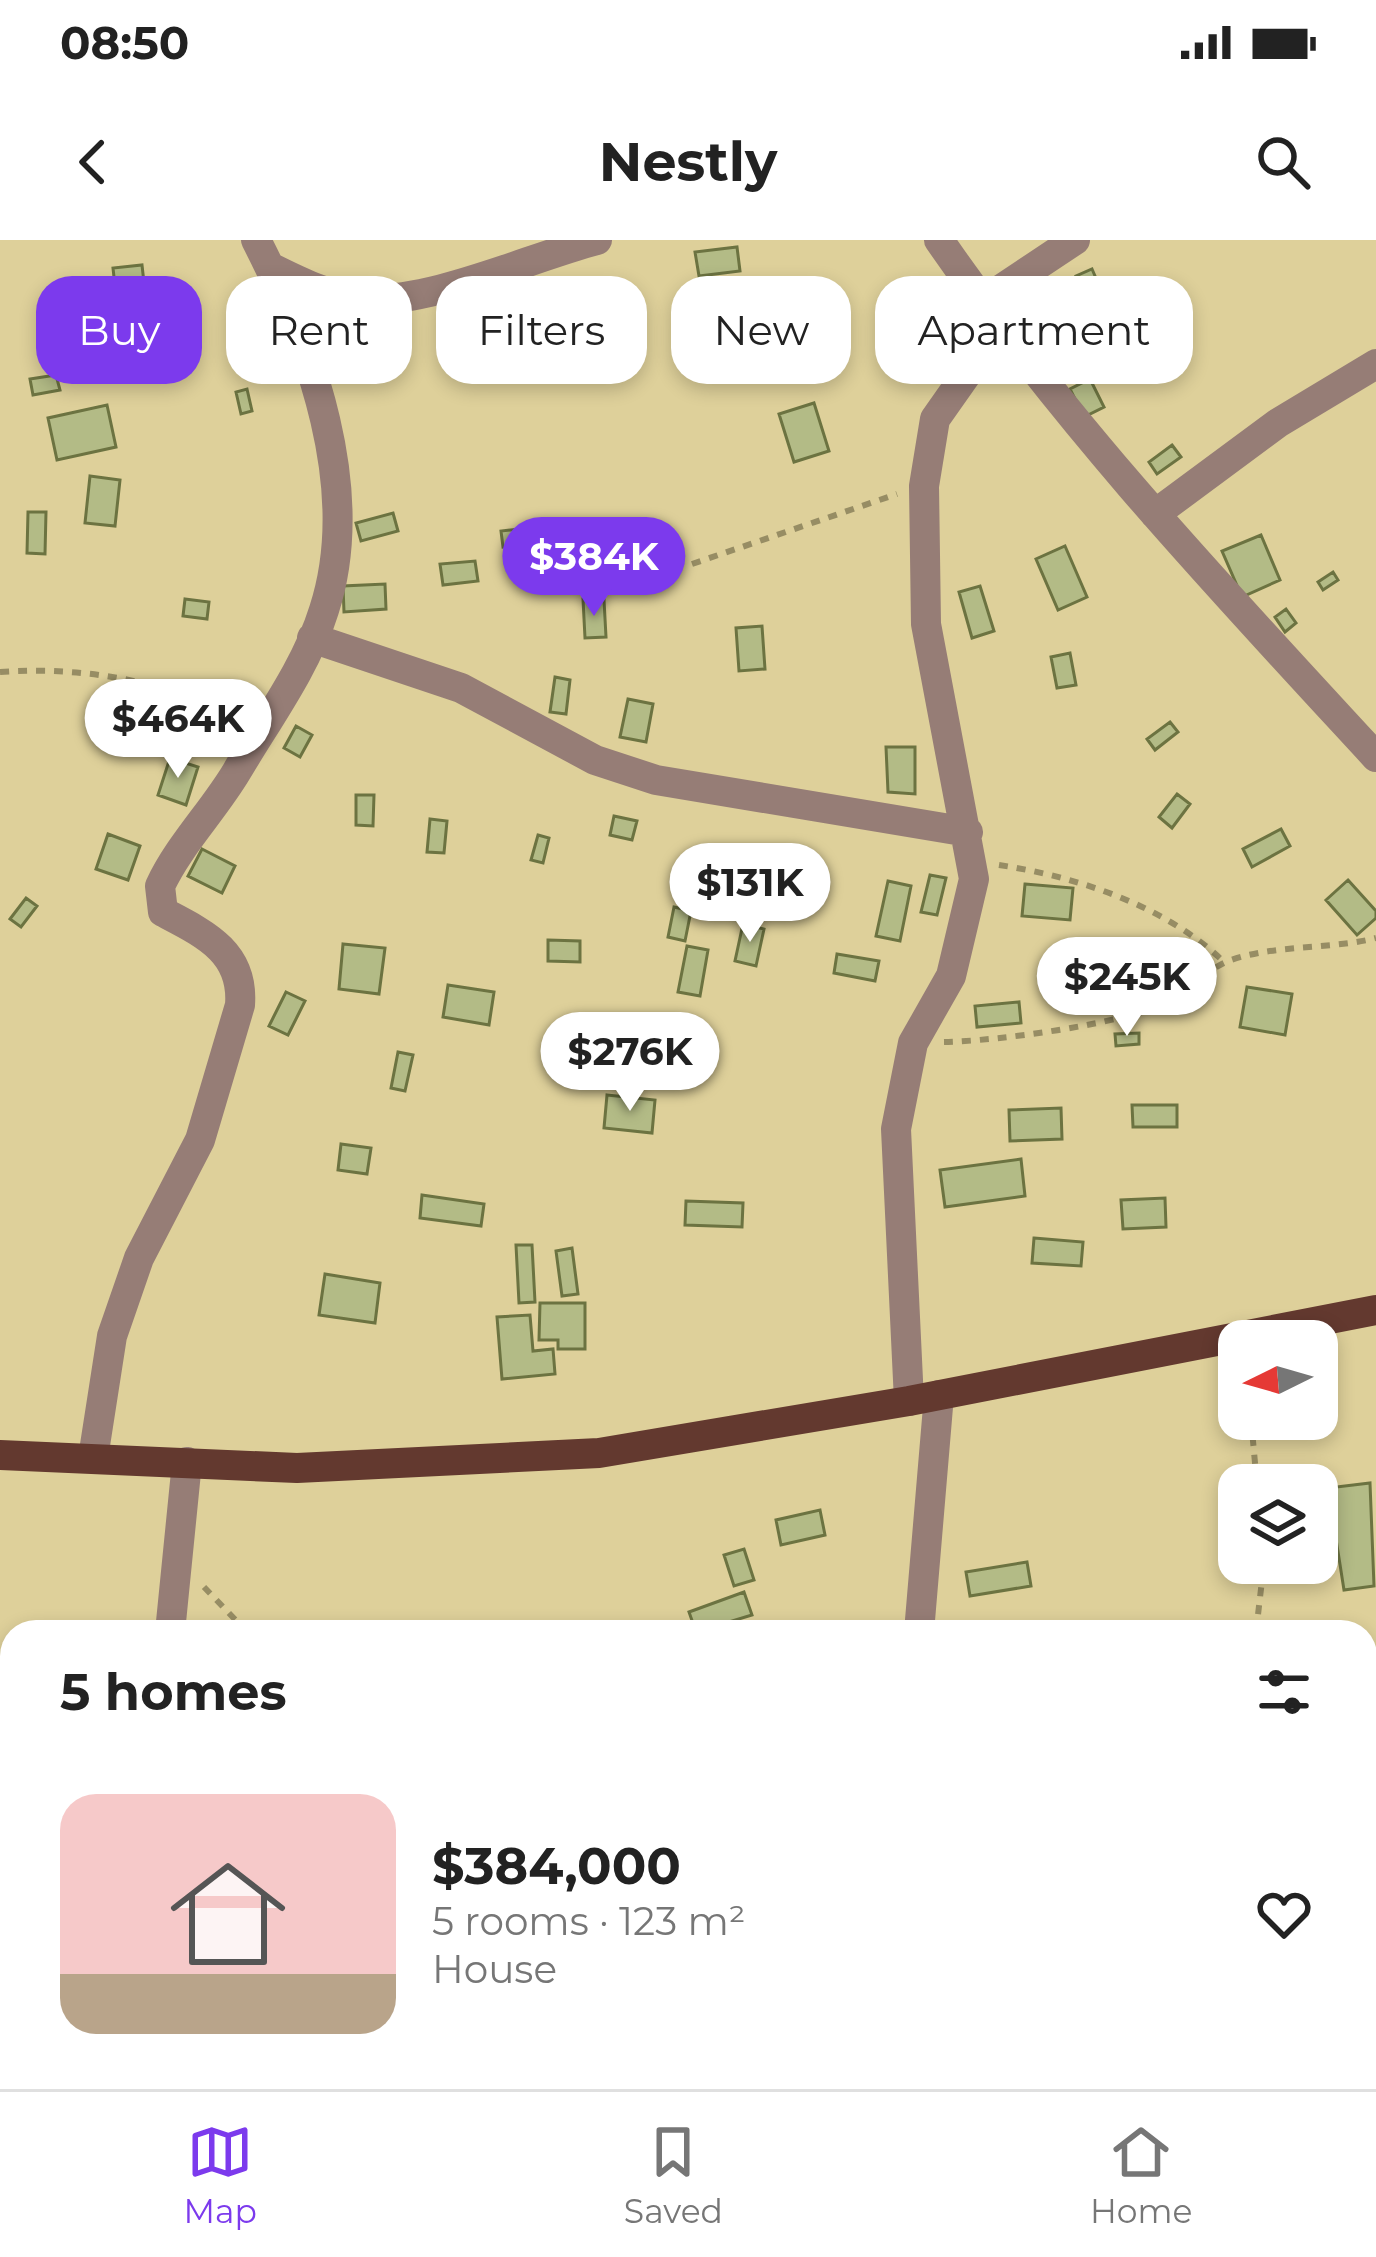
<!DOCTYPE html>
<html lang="en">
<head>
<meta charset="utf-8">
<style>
  :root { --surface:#fff; --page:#f2f2f2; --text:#222; --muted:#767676; --line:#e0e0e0; --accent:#7c3aed }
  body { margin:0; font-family:Montserrat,sans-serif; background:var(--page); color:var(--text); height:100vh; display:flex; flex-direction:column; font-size:45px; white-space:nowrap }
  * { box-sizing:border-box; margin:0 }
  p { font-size:39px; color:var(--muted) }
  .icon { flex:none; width:66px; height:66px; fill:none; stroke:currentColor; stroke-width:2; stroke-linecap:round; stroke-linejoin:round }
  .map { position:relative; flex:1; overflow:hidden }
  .sheet { position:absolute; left:0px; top:1380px; width:1377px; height:471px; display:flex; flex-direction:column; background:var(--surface); border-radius:36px 36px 0 0; box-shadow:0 6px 18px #0003 }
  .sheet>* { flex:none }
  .hud { position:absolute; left:36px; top:36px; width:1305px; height:108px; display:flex; gap:24px }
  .needle { width:78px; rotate:265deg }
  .buttons { position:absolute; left:1218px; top:1080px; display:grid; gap:24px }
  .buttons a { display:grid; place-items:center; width:120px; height:120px; border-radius:24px; background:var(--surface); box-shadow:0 6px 18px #0003; font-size:60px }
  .price { position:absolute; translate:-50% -102px; padding:0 27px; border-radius:42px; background:#fff; color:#222; font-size:39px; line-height:78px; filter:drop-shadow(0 3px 6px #0008) }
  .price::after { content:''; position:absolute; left:50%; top:72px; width:36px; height:27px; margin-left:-18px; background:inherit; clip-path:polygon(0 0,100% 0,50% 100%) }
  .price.active { background:var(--accent); color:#fff }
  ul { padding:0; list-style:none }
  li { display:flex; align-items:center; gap:36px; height:300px; padding:0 60px }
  li span { display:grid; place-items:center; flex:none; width:336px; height:240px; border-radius:36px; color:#555 }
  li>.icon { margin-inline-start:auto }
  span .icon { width:144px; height:144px; fill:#fffc; stroke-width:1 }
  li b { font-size:51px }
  h2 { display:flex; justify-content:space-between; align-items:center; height:144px; padding:0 60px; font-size:51px }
  .pill { padding:0 42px; border-radius:36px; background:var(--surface); box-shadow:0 6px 18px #0003; font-size:42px; line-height:108px }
  .pill.active { background:var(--accent); color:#fff }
  .status { display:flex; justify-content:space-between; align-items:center; height:84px; padding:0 60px; background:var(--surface); direction:ltr }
  .status svg { height:33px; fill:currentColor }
  header { display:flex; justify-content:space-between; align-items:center; height:156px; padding:0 60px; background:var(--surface); font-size:54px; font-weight:700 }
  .tab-bar { display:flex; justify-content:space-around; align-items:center; height:168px; border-top:3px solid var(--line); background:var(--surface); font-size:33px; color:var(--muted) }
  .tab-bar a { display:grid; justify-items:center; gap:6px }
  .tab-bar .active { color:var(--accent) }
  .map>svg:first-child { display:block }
</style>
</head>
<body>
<div class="status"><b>08:50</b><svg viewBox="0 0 49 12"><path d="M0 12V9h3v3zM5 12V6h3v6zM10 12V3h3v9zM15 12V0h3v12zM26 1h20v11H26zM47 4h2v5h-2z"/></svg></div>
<header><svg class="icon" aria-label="back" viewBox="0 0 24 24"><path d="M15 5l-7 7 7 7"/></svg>Nestly<svg class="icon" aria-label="search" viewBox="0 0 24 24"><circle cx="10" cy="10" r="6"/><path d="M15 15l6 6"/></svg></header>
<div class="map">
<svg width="1376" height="1849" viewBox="0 0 1376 1849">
  <rect width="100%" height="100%" fill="#ded09a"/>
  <!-- building -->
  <path fill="#b3bb86" stroke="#6c7341" stroke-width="3" d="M737 7 740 31 699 36 695 12Z
    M142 25 147 70 118 74 113 28Z
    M1092 29 1108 66 1092 73 1076 36Z
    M95 70 98 104 78 106 75 72Z
    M751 89 753 117 718 119 717 91Z
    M56 135 60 150 33 155 30 139Z
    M1090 139 1104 167 1084 177 1070 149Z
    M247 149 252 171 241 174 236 152Z
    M814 163 829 211 794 222 779 174Z
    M107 165 116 207 57 220 48 178Z
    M1172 205 1181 217 1157 234 1149 222Z
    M90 236 120 240 115 286 85 283Z
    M28 272H46L45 314 27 313Z
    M393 273 398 291 361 301 356 283Z
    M541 287 543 302 503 307 501 291Z
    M1261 295 1280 340 1242 357 1222 311Z
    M1065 306 1087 357 1058 370 1036 319Z
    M475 321 478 341 443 345 440 324Z
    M1333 332 1338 340 1323 350 1318 342Z
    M385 344 386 369 344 372 343 346Z
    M980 346 994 391 972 398 959 352Z
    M185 359 209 362 207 379 183 376Z
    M583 359 604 360 606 397 585 398Z
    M1286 369 1296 383 1285 392 1275 377Z
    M762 386 765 429 739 431 736 388Z
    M1070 413 1076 445 1057 448 1051 417Z
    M555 437 570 440 566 474 550 472Z
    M628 459 653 464 646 502 620 497Z
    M1170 482 1178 492 1155 510 1147 499Z
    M296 486 312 495 300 517 284 508Z
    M886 507H915V554L888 552Z
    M170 518 198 527 186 565 158 555Z
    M1177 554 1190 564 1172 588 1159 577Z
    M356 555H374L373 586 356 585Z
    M614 576 637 581 632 600 610 595Z
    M430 579 447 581 444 613 427 612Z
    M1281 589 1290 606 1252 627 1243 609Z
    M108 594 140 606 128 640 96 629Z
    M538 595 549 598 543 623 531 620Z
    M202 609 235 626 222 653 188 636Z
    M930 635 946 638 937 675 921 672Z
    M1348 640 1376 671V678L1357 695 1326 660Z
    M888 641 911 646 900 701 876 696Z
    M1025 644 1073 648 1070 680 1022 676Z
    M26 658 37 666 21 687 10 679Z
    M674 667 691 671 685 701 668 697Z
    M743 684 764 689 756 726 735 721Z
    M548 700 580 701V722L548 721Z
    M343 704 385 708 379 754 339 749Z
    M687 706 708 710 700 756 678 752Z
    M837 714 879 721 875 741 834 733Z
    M448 745 494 752 489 785 443 777Z
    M1247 747 1292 754 1285 795 1240 787Z
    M286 752 305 761 288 795 269 786Z
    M1019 762 1021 783 977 787 975 766Z
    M1139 793V804L1116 806 1115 794Z
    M398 812 413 815 405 851 391 848Z
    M607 855 655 860 652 893 604 888Z
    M1132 865H1177V887H1133Z
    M1061 868 1062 899 1010 901 1009 870Z
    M341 904 371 908 367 934 338 930Z
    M1021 919 1025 956 945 967 940 930Z
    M422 955 484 964 481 986 420 978Z
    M1165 958 1166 987 1123 989 1121 960Z
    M686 961 743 963 742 987 685 985Z
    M1034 998 1083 1002 1081 1026 1032 1023Z
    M516 1005H532L535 1062 519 1063Z
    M572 1008 578 1054 562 1056 556 1011Z
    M325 1034 380 1043 375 1083 319 1075Z
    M540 1063H585V1109H558V1100H539Z
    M530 1075 533 1111 553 1109 555 1134 502 1139 497 1077Z
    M1370 1243 1374 1346 1344 1350 1328 1248Z
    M820 1270 825 1295 781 1305 776 1280Z
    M744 1309 754 1340 734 1346 724 1315Z
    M1027 1322 1031 1346 970 1356 966 1332Z
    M744 1352 752 1375 696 1392 689 1372Z"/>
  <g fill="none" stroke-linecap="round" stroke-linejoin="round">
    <!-- path -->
    <path stroke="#978d64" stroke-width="6" stroke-dasharray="9 9" stroke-linecap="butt" d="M692 324 897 254
      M0 432C87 426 161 442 241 475
      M999 625C1078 637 1166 666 1224 722
      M944 802C997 801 1125 784 1171 761 1193 750 1207 728 1231 720 1278 704 1328 710 1376 698
      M1251 1179 1257 1245
      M204 1347 247 1392
      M1256 1392 1264 1323
      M1365 1619 1376 1640"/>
    <!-- minor -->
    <path stroke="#967d76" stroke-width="30" d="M939 0C1067 186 1223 351 1376 517
      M270 27C298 41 328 56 359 59 429 65 528 18 597 0
      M982 62 1075 0
      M1155 274 1278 183 1376 124
      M312 398 461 448 595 520 656 540 968 592
      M909 1161 896 889 913 803 951 736 974 639 926 384 924 246 935 179 999 88
      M93 1218 112 1096 139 1018 200 900 240 765C244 712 205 694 163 672L160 646C179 605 214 570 237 531 267 480 306 428 324 370 363 250 311 107 256 0
      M170 1392 187 1222
      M919 1392 939 1155
      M97 1849 99 1839
      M875 1849 876 1839"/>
    <!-- major -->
    <path stroke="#63392f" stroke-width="30" d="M0 1215 297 1228 599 1213 909 1161 1376 1070"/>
  </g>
</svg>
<div class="buttons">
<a><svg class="needle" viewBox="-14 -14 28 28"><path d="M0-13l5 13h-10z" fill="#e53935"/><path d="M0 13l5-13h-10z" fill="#767676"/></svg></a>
<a><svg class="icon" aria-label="layers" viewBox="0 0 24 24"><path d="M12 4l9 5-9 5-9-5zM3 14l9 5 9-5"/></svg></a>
</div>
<b class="price active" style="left:594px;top:379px">$384K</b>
<b class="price" style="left:178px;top:541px">$464K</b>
<b class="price" style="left:750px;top:705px">$131K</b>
<b class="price" style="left:1127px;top:799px">$245K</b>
<b class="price" style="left:630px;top:874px">$276K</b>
<div class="hud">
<a class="pill active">Buy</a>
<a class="pill">Rent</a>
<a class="pill">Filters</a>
<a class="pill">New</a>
<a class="pill">Apartment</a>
</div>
<section class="sheet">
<h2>5 homes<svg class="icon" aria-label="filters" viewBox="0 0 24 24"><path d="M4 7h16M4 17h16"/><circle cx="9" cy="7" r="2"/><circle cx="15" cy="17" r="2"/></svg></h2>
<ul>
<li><span style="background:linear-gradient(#f6c9c9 75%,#b9a48a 0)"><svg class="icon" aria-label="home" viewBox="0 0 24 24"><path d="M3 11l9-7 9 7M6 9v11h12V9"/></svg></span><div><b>$384,000</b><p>5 rooms · 123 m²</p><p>House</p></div><svg class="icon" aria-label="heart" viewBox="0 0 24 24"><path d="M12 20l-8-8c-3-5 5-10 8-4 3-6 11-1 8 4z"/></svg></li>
</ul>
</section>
</div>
<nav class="tab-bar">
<a class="active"><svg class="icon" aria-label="map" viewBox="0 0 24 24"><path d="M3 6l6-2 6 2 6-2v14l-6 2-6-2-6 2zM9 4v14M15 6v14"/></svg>Map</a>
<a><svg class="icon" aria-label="saved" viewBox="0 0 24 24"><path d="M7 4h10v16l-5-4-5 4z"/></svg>Saved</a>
<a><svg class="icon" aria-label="home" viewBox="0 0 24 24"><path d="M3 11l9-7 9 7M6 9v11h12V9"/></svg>Home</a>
</nav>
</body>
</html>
